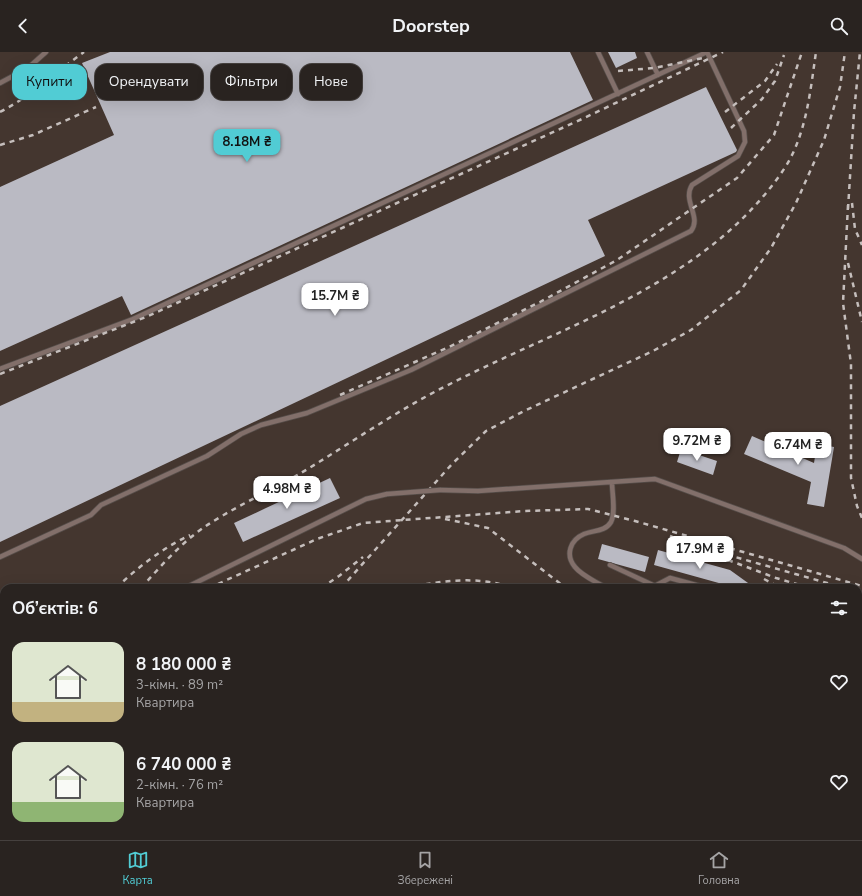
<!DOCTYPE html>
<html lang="uk">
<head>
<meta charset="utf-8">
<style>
  :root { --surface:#292320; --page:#352f2d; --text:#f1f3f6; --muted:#a5a4a5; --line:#45403e; --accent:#51ccd4 }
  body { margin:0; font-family:"Nunito Sans",sans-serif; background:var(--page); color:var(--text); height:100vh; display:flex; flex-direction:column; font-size:15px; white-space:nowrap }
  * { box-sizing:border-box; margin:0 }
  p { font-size:13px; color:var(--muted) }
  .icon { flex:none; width:22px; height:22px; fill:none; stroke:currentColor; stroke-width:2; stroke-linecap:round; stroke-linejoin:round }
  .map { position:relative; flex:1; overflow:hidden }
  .panel { position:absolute; left:0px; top:532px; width:862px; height:256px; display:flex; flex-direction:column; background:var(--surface); border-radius:12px 12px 0 0; box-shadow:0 4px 16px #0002,0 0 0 1px var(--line) }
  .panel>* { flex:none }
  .top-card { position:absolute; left:12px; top:12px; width:400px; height:36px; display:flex; gap:8px }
  .price { position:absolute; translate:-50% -34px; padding:0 9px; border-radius:8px; background:#fff; color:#222; font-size:13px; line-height:26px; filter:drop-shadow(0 1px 2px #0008) }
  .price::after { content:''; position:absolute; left:50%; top:24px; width:12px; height:9px; margin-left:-6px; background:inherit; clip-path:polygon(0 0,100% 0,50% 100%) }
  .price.current { background:var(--accent); color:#111 }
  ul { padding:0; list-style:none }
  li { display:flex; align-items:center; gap:12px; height:100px; padding:0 12px }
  li span { display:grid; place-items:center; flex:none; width:112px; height:80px; border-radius:12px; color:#555 }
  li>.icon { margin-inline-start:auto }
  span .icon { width:48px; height:48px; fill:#fffc; stroke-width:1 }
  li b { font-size:17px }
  h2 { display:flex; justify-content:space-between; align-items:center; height:48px; padding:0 12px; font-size:17px }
  .chip { padding:0 14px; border-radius:12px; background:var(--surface); box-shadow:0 4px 16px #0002,0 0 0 1px var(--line); font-size:14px; line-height:36px }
  .chip.current { background:var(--accent); color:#111 }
  header { display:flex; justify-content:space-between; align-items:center; height:52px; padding:0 12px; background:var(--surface); font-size:18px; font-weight:700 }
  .menu { display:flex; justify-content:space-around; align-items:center; height:56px; border-top:1px solid var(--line); background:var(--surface); font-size:11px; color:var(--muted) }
  .menu a { display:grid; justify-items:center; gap:2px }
  .menu .current { color:var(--accent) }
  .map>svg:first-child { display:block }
</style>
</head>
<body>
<header><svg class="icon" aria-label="back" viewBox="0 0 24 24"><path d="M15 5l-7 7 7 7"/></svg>Doorstep<svg class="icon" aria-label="search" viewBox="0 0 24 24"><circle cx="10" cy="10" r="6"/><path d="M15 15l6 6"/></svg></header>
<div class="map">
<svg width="862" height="788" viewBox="0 0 862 788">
  <rect width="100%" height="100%" fill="#372f2b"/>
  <!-- built -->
  <path fill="#44362f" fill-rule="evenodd" d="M0 0H862V788H0ZM4 536H858V784H4Z"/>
  <!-- building -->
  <path fill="#babac3" d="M110 0H570L593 48 131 263 122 244 0 299V135L114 83 82 11Z
    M608 0H635L637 6 616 16Z
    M706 35 737 98 736 100 588 168 605 204 0 490V354Z
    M752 384 814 411 817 392 834 395 824 455 807 452 811 430 744 402Z
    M681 397 717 409 713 423 677 410Z
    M330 426 340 446 243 490 234 471Z
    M602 492 649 505 645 520 598 507Z
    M658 498 730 518 755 536H730L726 533 654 513Z"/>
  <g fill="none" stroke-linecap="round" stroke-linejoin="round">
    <defs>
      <path id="service" d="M598 0 618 42
        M647 0 658 23
        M0 31 28 16 46 0
        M0 317 133 267 707 0
        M440 438 478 439 655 427 844 496 862 507
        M0 505 91 463 101 453 207 404 241 382 261 373 307 361 411 318 691 179C702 165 682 149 692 133L738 104 745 90 744 79 707 0
        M610 513 655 534
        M185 536 366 447 387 442
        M470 536V534
        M606 536C597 530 582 524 575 515 565 503 570 488 584 482 593 478 605 480 611 470 616 460 612 441 612 430
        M651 536 670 526 707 536
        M0 549H4
        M858 625 862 626
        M0 727 4 724
        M433 788V784"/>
    </defs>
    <!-- service casing -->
    <use href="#service" stroke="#554d49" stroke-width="6"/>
    <!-- service -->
    <use href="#service" stroke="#826f6a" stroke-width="4.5"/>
    <!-- rail -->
    <path stroke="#c5bebc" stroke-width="2.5" stroke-dasharray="5 5" stroke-linecap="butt" d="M618 19 654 16 703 6
      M0 60C31 44 56 20 84 0
      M725 60 765 29 777 12
      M731 76 762 47 775 29 784 3
      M0 93 33 83 96 55
      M852 151 855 177 862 193
      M848 153 843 251 851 312V426L857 454 862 466
      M848 157 854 60 860 0
      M848 211 862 270
      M0 322 146 265 582 67 723 0
      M340 343 449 295 540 250 617 208 737 126 774 83 802 0
      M445 467 488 476 566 536
      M670 484 689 492 845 536
      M728 508 776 526 810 536
      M764 527 781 536
      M116 536C138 515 163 496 190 483
      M141 536C160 515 179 493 203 476 232 456 270 439 301 421 351 391 399 357 452 331 566 273 705 231 782 120 806 86 810 41 816 0
      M209 536 317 487 363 471 525 459 588 457 635 469 862 534
      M321 536 339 524 363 505
      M341 536 452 412 486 379 524 359 653 299 691 278 741 238 771 196 796 151 824 88 840 35 845 0
      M406 536C439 529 479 523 512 536
      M858 540 862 541
      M858 550 862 551
      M0 664 4 662
      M0 673 4 669
      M0 687 4 683
      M858 702 862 703
      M858 709 862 711
      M858 717 862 718
      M0 754 4 751
      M14 788 20 784"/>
    <defs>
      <path id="service-bridge" d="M387 442 440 438"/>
    </defs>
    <!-- service-bridge casing -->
    <use href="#service-bridge" stroke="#554d49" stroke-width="6" stroke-linecap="butt"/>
    <!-- service-bridge -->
    <use href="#service-bridge" stroke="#826f6a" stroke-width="4.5"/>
  </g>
</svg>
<b class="price current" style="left:247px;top:111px">8.18M ₴</b>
<b class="price" style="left:335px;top:265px">15.7M ₴</b>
<b class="price" style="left:697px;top:410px">9.72M ₴</b>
<b class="price" style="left:798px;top:414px">6.74M ₴</b>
<b class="price" style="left:287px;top:458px">4.98M ₴</b>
<b class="price" style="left:700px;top:518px">17.9M ₴</b>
<div class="top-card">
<a class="chip current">Купити</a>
<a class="chip">Орендувати</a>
<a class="chip">Фільтри</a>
<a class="chip">Нове</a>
</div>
<section class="panel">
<h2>Об’єктів: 6<svg class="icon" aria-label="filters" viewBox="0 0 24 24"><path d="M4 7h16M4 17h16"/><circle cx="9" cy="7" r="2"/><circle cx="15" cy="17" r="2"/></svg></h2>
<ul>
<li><span style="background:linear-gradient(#dfe7d0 75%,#c2b280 0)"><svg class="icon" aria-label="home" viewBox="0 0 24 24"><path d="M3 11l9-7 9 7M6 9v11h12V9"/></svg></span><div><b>8 180 000 ₴</b><p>3-кімн. · 89 m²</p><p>Квартира</p></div><svg class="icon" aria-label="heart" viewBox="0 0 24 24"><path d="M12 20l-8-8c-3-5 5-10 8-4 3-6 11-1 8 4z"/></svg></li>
<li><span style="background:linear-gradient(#dfe7d0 75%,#8fb573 0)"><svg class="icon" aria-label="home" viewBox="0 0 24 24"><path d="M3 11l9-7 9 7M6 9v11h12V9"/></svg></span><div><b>6 740 000 ₴</b><p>2-кімн. · 76 m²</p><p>Квартира</p></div><svg class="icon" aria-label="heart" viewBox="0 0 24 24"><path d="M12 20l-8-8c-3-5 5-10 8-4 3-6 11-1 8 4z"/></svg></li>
</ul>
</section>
</div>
<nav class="menu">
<a class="current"><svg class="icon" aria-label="map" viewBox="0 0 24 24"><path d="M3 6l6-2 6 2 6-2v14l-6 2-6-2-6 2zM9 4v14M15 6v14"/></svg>Карта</a>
<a><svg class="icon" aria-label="saved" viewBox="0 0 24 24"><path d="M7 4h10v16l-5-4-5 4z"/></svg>Збережені</a>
<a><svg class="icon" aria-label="home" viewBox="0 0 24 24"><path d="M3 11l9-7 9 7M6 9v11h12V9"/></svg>Головна</a>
</nav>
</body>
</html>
